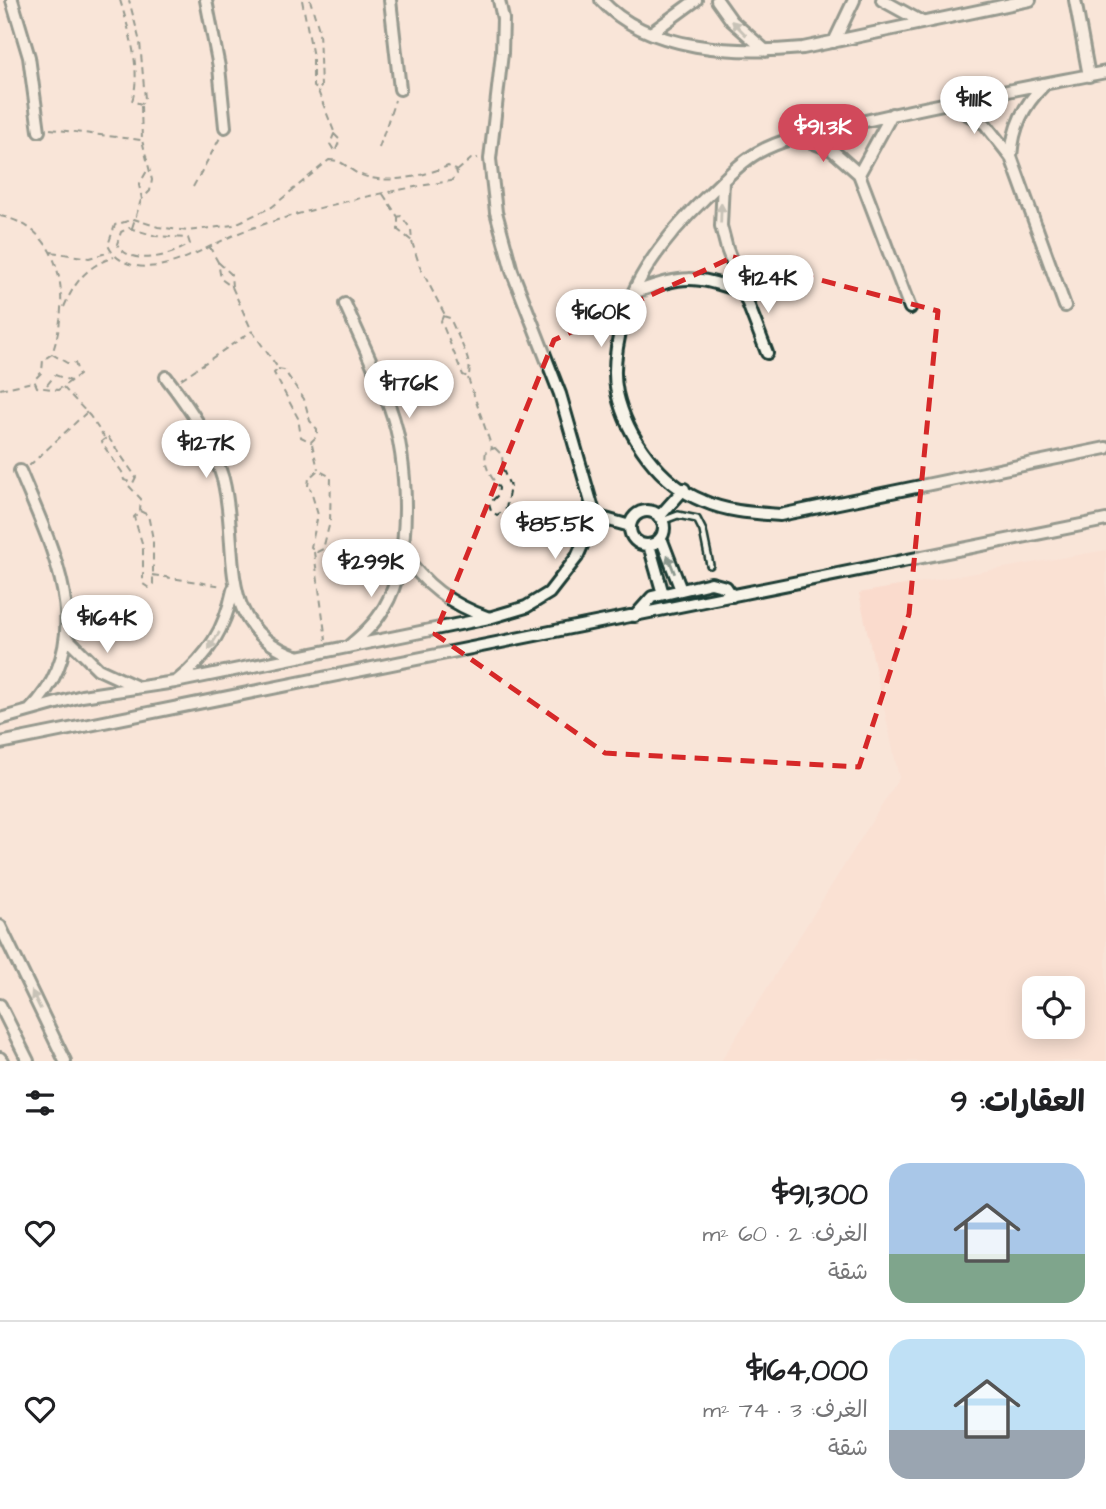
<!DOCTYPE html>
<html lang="ar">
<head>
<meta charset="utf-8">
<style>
  :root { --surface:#fff; --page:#f2f2f2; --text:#202124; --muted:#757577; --line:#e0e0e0; --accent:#d1495b }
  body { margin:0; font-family:"Architects Daughter","Playpen Sans Arabic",sans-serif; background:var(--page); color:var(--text); direction:rtl; height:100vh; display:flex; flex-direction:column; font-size:26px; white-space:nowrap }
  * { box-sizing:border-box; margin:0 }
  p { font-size:23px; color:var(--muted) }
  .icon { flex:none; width:38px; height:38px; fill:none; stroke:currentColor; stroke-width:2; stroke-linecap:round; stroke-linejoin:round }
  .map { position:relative; height:1061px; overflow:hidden; direction:ltr }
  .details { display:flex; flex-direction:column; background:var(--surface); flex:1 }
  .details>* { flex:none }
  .buttons { position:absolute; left:1022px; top:976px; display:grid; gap:14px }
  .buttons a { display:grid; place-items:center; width:63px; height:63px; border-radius:14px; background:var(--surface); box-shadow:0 4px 18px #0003; font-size:35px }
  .price { position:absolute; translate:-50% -60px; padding:0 16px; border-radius:24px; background:#fff; color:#222; font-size:23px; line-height:46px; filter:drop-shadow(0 2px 4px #0008) }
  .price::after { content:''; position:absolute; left:50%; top:42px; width:21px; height:16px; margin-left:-10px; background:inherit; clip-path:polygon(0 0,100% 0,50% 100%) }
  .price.current { background:var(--accent); color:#fff }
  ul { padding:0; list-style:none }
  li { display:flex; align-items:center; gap:21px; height:175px; padding:0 21px }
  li+li { border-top:2px solid var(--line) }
  li span { display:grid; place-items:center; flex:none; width:196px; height:140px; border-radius:21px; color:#555 }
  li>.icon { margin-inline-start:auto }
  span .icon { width:84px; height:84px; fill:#fffc; stroke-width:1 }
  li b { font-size:30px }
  h2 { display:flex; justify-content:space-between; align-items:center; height:84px; padding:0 21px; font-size:30px }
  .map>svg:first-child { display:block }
</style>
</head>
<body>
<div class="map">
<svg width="1106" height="1061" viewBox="0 0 1106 1061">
  <rect width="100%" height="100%" fill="#f9e5d8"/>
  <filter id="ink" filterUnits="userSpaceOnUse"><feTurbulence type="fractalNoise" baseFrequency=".0143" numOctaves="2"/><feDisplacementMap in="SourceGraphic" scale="14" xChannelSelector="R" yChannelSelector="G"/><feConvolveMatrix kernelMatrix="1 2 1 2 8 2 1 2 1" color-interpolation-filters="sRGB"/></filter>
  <g filter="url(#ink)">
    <!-- built -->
    <path fill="#fadbcd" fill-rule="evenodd" d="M1106 550V1061H721L899 778 859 593ZM1034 989H1073V1027H1034Z"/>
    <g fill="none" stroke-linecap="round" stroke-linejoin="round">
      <defs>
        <path id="lane" d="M662 521 678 515 697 519 703 531 710 565"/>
        <path id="street" d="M12 0 29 57 39 131
          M206 0 219 67 225 127
          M390 0 400 89
          M601 0C648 52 740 54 803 48L1030 0
          M717 0 732 21 766 51
          M882 0 922 22
          M1075 0 1089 76
          M651 33 696 0
          M834 42 854 0
          M1106 72C1023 88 940 103 857 123 824 131 787 136 757 153 738 164 721 183 705 198 671 231 636 273 623 320 617 342 612 370 617 393 627 437 660 484 703 501 728 512 753 513 780 515L1106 448
          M949 104 985 124 1011 157 1065 306
          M801 138 832 150 859 174 910 308
          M1011 157C1013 127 1023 106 1044 85
          M859 174 892 114
          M723 181 721 226 727 249 767 353
          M636 292C683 275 694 275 741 291
          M345 304C360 338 377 372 390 408 409 459 413 560 384 608 375 624 362 635 348 647
          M166 377C190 408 212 441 223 479 241 549 212 628 299 657
          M20 471C52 549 101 638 30 710
          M630 528a17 17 0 1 1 34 0a17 17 0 1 1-34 0Z
          M595 516 630 526
          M659 517 684 489
          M661 538 681 590
          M649 545 663 594
          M402 551C424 585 450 604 489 618
          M635 616 652 597 711 583 726 587 732 596
          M67 638 98 669 135 686
          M177 681C208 656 225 629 233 590
          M0 719 82 696 175 682 489 618 526 607 549 593 577 557 595 516 560 394 512 271 496 212 490 159 502 53 503 19 499 0
          M0 743 1106 520
          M0 926 65 1061
          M0 1005 28 1061
          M0 1058 2 1061"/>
      </defs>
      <!-- lane casing -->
      <use href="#lane" stroke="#1f3d34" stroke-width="10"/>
      <!-- street casing -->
      <use href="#street" stroke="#1f3d34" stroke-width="16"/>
      <!-- path -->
      <path stroke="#1f3d34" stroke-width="2" stroke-dasharray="7 5" stroke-linecap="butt" d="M120 0C129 30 142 71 132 101L141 104 145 99 140 42 129 0
        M302 0 313 57V86L318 90 321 87 319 30 310 0
        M318 91 335 134
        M141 106 142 140 152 180 150 191 142 199 139 185 148 169
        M50 129 141 140
        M334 134 340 140 335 152 330 144Z
        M379 148 395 100
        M329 160C344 160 347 169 359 174 385 186 423 176 448 166L456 170 457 174 451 181C384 191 316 207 252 228 221 238 190 261 158 266 138 269 116 264 108 245L115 225 134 219 158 227 188 231 233 225 272 207Z
        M457 171 471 159 478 158
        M193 187 221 136
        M383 194 398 217 401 216 411 229 412 241 398 230V217
        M0 216C66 229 70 303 52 354
        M129 228 156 236 188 238 190 244C171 256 131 268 117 244L121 232Z
        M132 228 141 200
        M412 242 420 267 445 315
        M209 246 218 262
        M51 252 89 258 110 252
        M218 262 231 274 232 287 221 279Z
        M232 287 252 331 278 368
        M64 307C75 281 87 266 114 257
        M443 316 450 318C455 332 475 364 468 377L463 375 441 321Z
        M52 354 67 363H75L79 375 58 390 37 387 34 380 42 372 43 360Z
        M278 369 284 370 304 399 310 421 317 429V436L311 442 301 437 298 418 274 373Z
        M468 378 492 448
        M181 379 252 331
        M47 385 55 375 71 381
        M63 387 90 416 104 437
        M0 389 33 382
        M108 437 136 477 133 483 124 480 122 472 103 445 102 441Z
        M312 444 318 469
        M495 448 502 455 503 470 510 486 506 509 497 515 491 511 489 504 498 495 499 488C491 476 483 467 486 451Z
        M29 466 87 412
        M129 486 141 499 140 510
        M308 486 309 478 318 470 331 477 330 522 323 549 317 552 311 547 318 515 310 488
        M140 511 148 515 153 539V584L149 588 143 584V546L134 517Z
        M314 552 326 640
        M152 575 223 586"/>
      <!-- lane -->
      <use href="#lane" stroke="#f7f3e8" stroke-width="5"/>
      <!-- street -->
      <use href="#street" stroke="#f7f3e8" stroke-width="10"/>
    </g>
    <!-- one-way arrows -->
    <defs><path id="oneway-solid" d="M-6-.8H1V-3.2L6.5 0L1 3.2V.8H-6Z" transform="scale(1.75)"/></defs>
    <g fill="#8b988e">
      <use href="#oneway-solid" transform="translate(739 28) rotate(-135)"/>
      <use href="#oneway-solid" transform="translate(721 213) rotate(-88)"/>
      <use href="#oneway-solid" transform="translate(671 564) rotate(-111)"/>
      <use href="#oneway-solid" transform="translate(214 641) rotate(122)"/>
      <use href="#oneway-solid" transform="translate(36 1000) rotate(-116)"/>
    </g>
  </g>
  <!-- marked area -->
  <path d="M0 0H1106V1061H0ZM733 257 938 311 909 614 859 767 605 753 435 634 554 340Z" fill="#f9e5d8" fill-opacity=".55" fill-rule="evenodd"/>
  <path fill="none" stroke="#d62828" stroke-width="5" stroke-dasharray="14 9" stroke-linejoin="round" d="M733 257 938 311 909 614 859 767 605 753 435 634 554 340Z"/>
</svg>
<div class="buttons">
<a><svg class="icon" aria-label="locate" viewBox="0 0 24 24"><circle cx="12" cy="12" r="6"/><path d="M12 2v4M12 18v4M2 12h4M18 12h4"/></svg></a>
</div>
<b class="price" style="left:974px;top:136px">$111K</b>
<b class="price current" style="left:823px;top:164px">$91.3K</b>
<b class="price" style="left:768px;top:315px">$124K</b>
<b class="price" style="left:601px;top:349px">$160K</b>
<b class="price" style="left:409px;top:420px">$176K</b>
<b class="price" style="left:206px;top:480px">$127K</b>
<b class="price" style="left:555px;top:561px">$85.5K</b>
<b class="price" style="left:371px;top:599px">$299K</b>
<b class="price" style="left:107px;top:655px">$164K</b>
</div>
<section class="details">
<h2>العقارات: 9<svg class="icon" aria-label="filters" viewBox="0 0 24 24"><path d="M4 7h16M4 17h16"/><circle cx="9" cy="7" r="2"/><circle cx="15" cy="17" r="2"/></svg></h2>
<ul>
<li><span style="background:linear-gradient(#a9c7e8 65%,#7fa58c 0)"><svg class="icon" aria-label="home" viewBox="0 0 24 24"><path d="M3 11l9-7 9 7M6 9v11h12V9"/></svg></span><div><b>$91,300</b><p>الغرف: 2 · 60 m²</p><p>شقة</p></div><svg class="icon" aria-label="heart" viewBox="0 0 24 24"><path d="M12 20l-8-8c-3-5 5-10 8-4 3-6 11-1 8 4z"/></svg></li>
<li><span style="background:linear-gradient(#bfe0f5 65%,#9aa5b1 0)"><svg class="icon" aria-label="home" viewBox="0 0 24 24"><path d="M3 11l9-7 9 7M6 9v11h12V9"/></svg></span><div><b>$164,000</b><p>الغرف: 3 · 74 m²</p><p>شقة</p></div><svg class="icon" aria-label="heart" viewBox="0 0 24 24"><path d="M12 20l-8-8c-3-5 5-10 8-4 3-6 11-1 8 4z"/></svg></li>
</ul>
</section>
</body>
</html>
